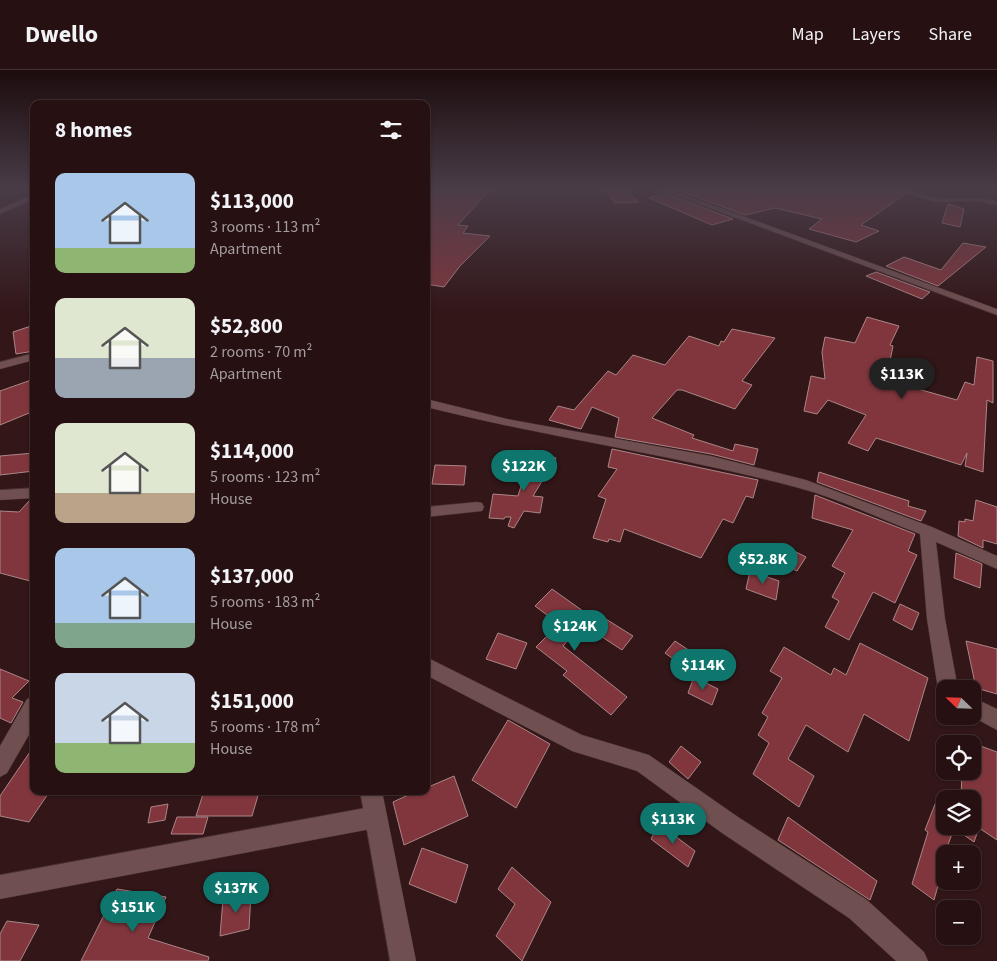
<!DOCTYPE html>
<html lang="en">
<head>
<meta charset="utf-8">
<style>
  :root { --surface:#261012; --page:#2e191b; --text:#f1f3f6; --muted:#a49d9f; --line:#423032; --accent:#0f766e }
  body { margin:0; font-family:"Source Sans 3",sans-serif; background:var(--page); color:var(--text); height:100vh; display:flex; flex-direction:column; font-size:19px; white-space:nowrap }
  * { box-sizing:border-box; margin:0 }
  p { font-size:16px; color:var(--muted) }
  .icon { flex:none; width:28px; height:28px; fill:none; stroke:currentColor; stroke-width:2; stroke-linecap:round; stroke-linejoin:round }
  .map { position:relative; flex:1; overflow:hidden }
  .sheet { position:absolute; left:30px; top:30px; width:400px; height:695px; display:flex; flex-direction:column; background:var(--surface); border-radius:10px; box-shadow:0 1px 4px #0004,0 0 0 1px var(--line) }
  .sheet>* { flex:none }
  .needle { width:32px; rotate:293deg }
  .fabs { position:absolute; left:936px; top:610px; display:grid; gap:10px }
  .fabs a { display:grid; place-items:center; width:45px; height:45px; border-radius:10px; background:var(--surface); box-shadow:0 1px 4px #0004,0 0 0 1px var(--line); font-size:25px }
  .price { position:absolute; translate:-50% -42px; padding:0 11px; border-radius:18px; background:var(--accent); color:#fff; font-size:16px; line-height:32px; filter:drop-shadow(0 1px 2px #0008) }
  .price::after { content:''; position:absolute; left:50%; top:30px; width:15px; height:11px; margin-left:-8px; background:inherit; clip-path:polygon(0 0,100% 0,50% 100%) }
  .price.active { background:#222; color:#fff }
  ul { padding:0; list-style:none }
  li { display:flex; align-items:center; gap:15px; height:125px; padding:0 25px }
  li span { display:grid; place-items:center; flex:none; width:140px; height:100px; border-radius:10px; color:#555 }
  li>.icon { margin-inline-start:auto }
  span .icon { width:60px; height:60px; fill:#fffc; stroke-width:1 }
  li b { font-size:21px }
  h2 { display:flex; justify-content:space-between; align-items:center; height:60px; padding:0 25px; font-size:21px }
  header { display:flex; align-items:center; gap:30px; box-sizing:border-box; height:70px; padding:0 25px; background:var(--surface); border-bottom:1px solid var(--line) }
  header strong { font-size:24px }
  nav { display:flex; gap:28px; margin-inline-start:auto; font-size:18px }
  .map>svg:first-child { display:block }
</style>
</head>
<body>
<header>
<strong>Dwello</strong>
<nav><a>Map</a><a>Layers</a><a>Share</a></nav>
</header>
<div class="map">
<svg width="997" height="891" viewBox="0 0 997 891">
  <rect width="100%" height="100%" fill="#321618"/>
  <!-- building -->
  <path fill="#81363d" stroke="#ab8687" d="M433 118H491L458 155 468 156 463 163 490 166 460 196 444 217 426 214V122Z
    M604 118H624L639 132 615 133Z
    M680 118H691L709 124 710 118H885L904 125 861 155 879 161 856 172 809 159 822 149 775 138 745 145 675 119Z
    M664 123 733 149 712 155 649 128Z
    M948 134 964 139 960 157 942 153Z
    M963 173 986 177 938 216 886 196 904 187 941 200Z
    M876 202 930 222 922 229 866 206Z
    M867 247 899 256 890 275 893 276 886 310 957 330 965 312 974 315 977 287 993 291V333L987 330 983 402 965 396 967 383 961 395 876 368 868 381 848 373 866 345 828 330 817 344 804 341 811 306 825 309 822 282 825 267 855 273Z
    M34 255V281L16 284 13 262Z
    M732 259 775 268 742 311 752 315 735 339 682 320H677L652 348 694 365 692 368 733 381 735 374 758 379 754 395 711 384 615 367 619 348 592 337 581 359 549 350 558 336 574 340 608 301 616 305 633 285 665 295 689 266 719 276 721 271 724 272Z
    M34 309V341L0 355V321Z
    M612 379 758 410 753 428 746 426 733 453 723 449 701 488 624 459 620 472 609 469 608 472 593 468 606 429 598 426 617 399 608 397Z
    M532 380 556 388 533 426 543 427 540 443 524 441 514 458 508 456 511 447H505L504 449 489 448 493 424 518 426Z
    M34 383V401L0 405V386Z
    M435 395 466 396 464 415 432 414Z
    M819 402 909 431 908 436 926 441 921 451 817 412Z
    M815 425 915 464 908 481 917 485 895 533 873 522 849 570 825 557 839 531 832 527 845 503 832 496 853 460 812 448Z
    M30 430H34V512L0 503V441L19 442Z
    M976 430 997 437V474L983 470V478L958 466 959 451 965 452V449L973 451Z
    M792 480 806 487 797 501 783 494Z
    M956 483 982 494 980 518 954 508Z
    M750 501 779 511 776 530 746 519Z
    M552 519 590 546 563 576 627 627 611 645 563 605 567 601 536 577 559 554 535 536Z
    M900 534 919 543 912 560 893 550Z
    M601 546 633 566 622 580 590 559Z
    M498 563 527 573 516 599 486 589Z
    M675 571 693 583 683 596 665 583Z
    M966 571 997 579V624L976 618Z
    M860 573 928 608 909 671 864 644 848 682 806 655 788 689 814 706 799 737 753 704 769 673 758 665 768 647 762 643 782 608 770 601 784 577 831 605 834 598 846 605Z
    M0 599 29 611 12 628 23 632 11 653 0 648Z
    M694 607 718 619 712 635 688 623Z
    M508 650 550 674 516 738 472 710Z
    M964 670 997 682V770L979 758 974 772 954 758 938 803 941 805 934 830 912 814 928 762 925 760 939 724 947 729H945V756H972V729H961L962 701H972V674H964Z
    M34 676V721H50L29 752 0 746V726Z
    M681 676 701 692 688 709 669 692Z
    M454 706 468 746 404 775 393 732 417 721H426V718Z
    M204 721H247L259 722 252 746H196Z
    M168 734 165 750 148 753 151 737Z
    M177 747H208L203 764H171Z
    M788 747 877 811 870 830 778 770Z
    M659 754 695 781 688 797 651 769Z
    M422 778 468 795 456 833 409 814Z
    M512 797 551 832 522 891 496 866 515 834 498 819Z
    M117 819 166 827 148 868 209 887 208 891H81Z
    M251 823 249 859 220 866 223 829Z
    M7 851 39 855 20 891H0V864Z"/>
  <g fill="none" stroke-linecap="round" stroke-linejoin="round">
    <defs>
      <path id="street" d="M656 118H666L997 239V245Z
        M887 118C905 116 921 126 938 128 958 130 974 126 997 131V135L978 131 938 132Z
        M34 124V129L0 144V139Z
        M34 283V290L0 299V292Z
        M426 329 507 349 711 386 806 410 932 457 997 486V499L936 472 945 549 958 619H945V627L941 625 938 619 927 549 920 464C880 449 840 429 799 418 676 385 550 368 426 337Z
        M34 418V428L0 430V420Z
        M477 432 482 433 484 437 482 441 426 447V437Z
        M426 587 582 665 649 685 738 747 867 830 924 882 928 891H896L849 848 722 763 637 701 572 681 426 605Z
        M34 627V656L7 703 0 707V676L27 629Z
        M972 627 997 639V660L971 646Z
        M376 736 384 739 387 747 384 755 376 758 0 829V805Z"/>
      <path id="secondary" d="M360 721H382L416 891H390Z"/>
    </defs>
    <!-- street casing -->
    <use href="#street" stroke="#473132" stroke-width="1"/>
    <!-- secondary casing -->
    <use href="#secondary" stroke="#473132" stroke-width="1"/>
    <!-- street -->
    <use href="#street" fill="#704f50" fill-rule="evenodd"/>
    <!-- secondary -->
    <use href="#secondary" fill="#704f50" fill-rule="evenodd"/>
  </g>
  <!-- sky -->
  <linearGradient id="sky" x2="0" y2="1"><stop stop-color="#1c0c0d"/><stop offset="0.49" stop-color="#493c48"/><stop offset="1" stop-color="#493c48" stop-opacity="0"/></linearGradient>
  <rect width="997" height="242" fill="url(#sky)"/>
</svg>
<div class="fabs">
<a><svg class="needle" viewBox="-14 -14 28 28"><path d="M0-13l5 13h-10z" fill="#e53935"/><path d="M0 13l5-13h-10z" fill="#a49d9f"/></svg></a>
<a><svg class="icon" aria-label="locate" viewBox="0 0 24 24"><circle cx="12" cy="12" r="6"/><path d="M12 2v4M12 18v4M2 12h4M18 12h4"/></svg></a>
<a><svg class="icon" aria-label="layers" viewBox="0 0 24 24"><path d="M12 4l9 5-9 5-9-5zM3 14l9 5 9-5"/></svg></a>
<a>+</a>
<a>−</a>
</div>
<b class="price active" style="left:902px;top:330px">$113K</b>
<b class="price" style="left:524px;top:422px">$122K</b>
<b class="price" style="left:763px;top:515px">$52.8K</b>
<b class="price" style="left:575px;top:582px">$124K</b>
<b class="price" style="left:703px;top:621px">$114K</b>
<b class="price" style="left:673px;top:775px">$113K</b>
<b class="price" style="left:236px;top:844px">$137K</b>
<b class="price" style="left:133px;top:863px">$151K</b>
<section class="sheet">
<h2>8 homes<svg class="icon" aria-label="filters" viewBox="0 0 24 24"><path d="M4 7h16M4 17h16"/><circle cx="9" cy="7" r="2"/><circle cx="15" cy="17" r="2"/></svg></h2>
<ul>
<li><span style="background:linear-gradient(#a9c7e8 75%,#8fb573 0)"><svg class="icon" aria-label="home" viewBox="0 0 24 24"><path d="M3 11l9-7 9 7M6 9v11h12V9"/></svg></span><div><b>$113,000</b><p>3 rooms · 113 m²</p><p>Apartment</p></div></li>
<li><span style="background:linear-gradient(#dfe7d0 60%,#9aa5b1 0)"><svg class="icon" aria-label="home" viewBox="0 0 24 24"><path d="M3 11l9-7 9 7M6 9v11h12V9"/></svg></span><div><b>$52,800</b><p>2 rooms · 70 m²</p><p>Apartment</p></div></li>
<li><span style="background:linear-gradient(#dfe7d0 70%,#b9a48a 0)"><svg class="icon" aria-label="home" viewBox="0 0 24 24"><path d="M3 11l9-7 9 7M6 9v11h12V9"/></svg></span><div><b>$114,000</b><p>5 rooms · 123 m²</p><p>House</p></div></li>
<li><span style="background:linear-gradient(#a9c7e8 75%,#7fa58c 0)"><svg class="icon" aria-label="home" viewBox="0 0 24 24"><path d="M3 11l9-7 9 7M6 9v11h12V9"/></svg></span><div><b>$137,000</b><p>5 rooms · 183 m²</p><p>House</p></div></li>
<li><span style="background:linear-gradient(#c9d6e8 70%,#8fb573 0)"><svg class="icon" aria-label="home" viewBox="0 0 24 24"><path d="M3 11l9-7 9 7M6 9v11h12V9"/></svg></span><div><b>$151,000</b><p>5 rooms · 178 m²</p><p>House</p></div></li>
</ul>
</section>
</div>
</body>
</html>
